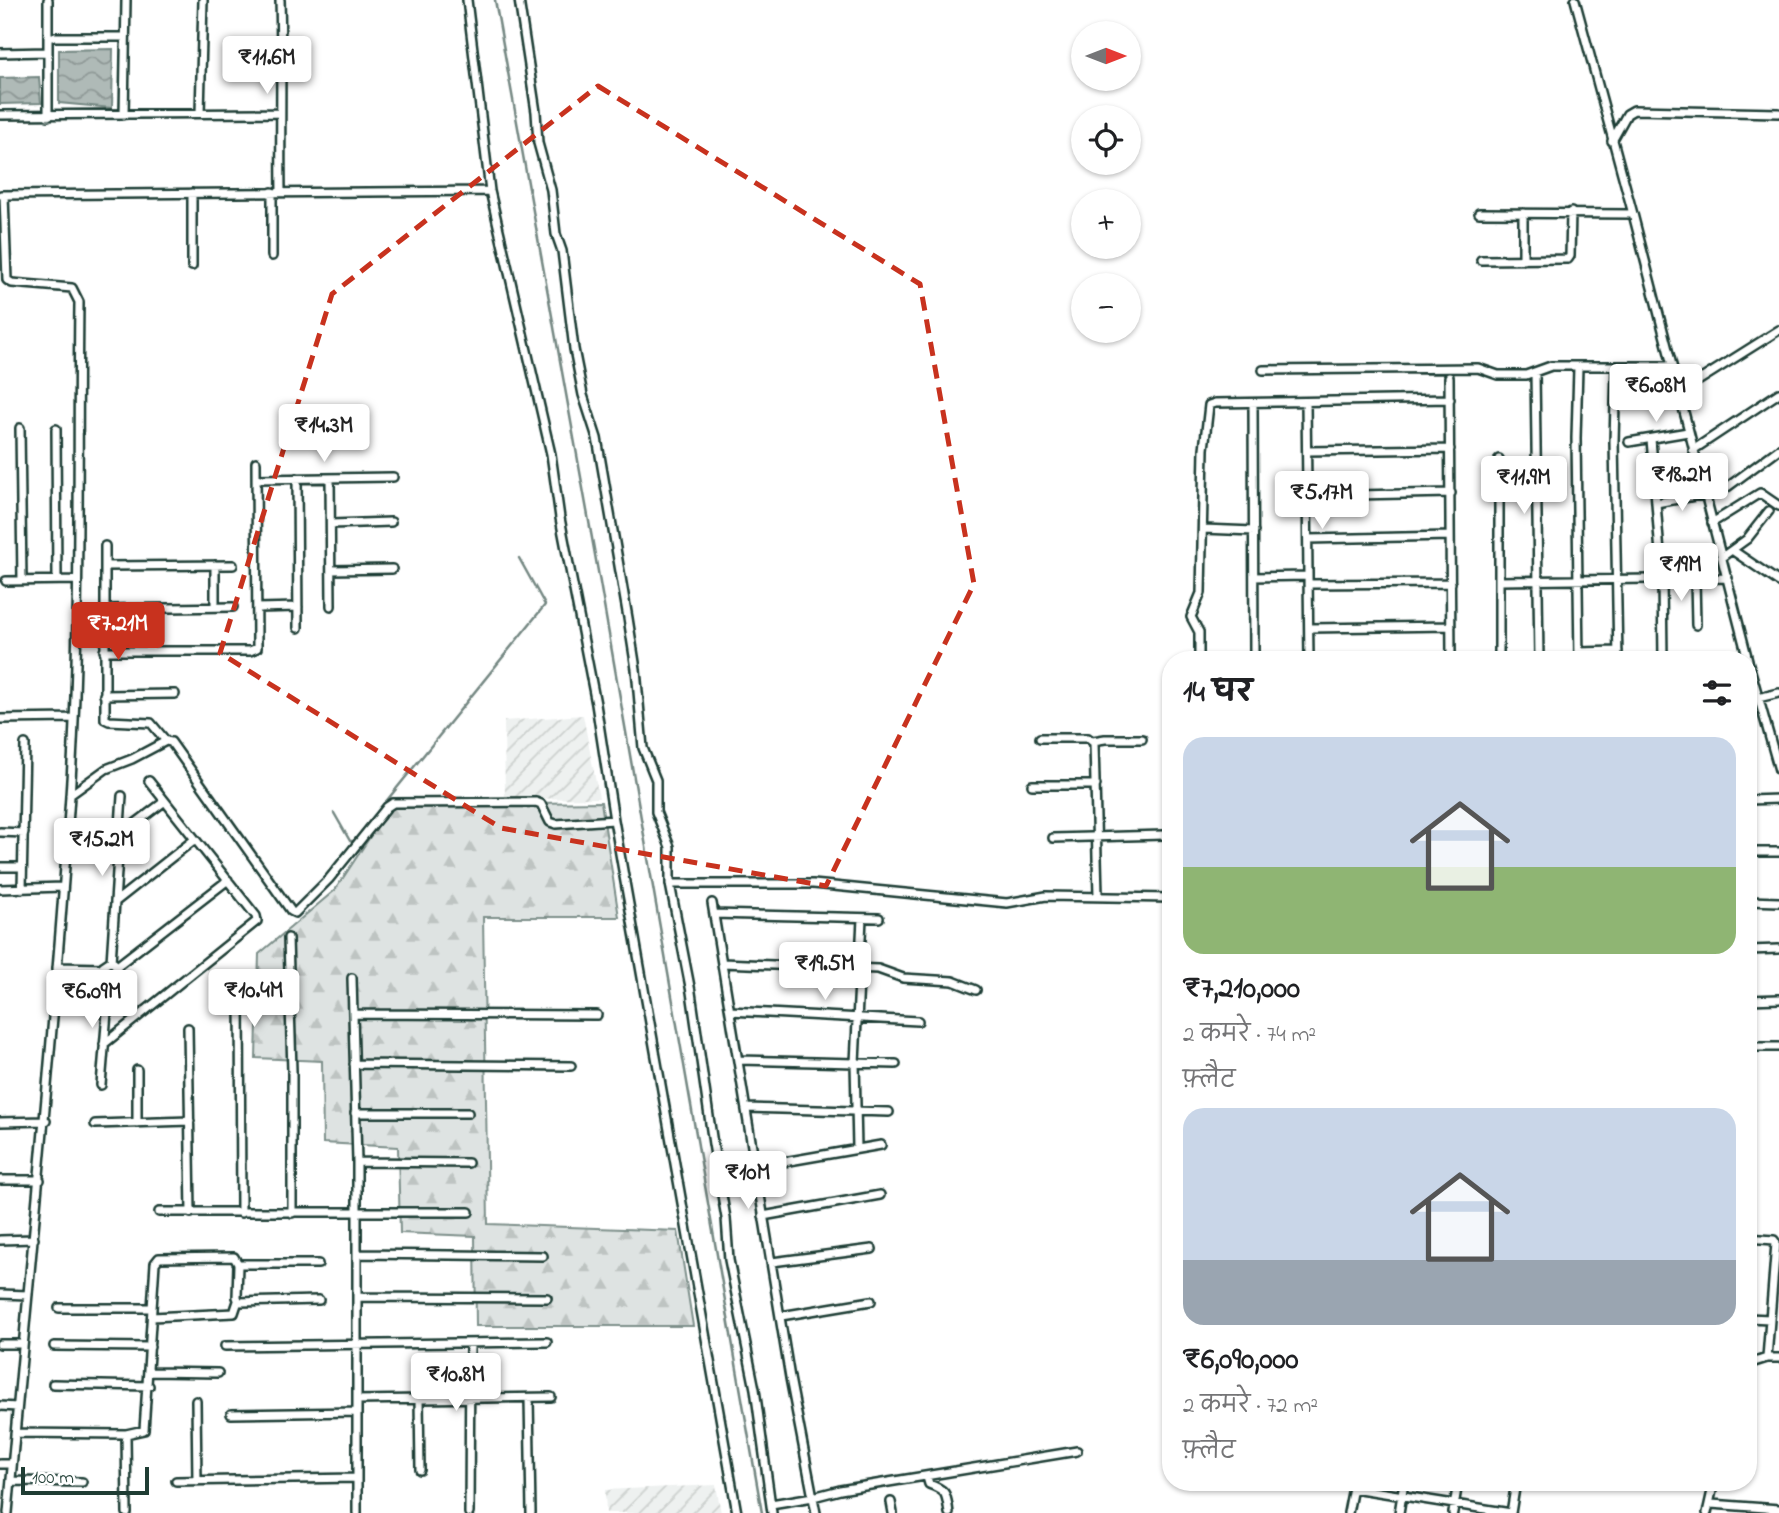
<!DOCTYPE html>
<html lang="hi">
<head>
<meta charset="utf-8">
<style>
  :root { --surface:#fff; --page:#f6f6f6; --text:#202124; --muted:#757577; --accent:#c8321e }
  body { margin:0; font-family:"Indie Flower","Playpen Sans Deva",sans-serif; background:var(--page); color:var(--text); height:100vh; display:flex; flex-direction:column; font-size:26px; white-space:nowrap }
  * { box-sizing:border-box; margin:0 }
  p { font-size:23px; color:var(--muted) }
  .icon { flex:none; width:38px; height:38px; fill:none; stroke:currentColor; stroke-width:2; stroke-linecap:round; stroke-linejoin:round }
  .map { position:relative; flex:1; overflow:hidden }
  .details { position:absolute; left:1162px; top:651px; width:595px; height:840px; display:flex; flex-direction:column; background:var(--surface); border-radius:28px; box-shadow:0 2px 5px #0004 }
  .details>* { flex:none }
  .needle { width:46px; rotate:90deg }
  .fabs { position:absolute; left:1071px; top:21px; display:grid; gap:14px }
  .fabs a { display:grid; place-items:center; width:70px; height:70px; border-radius:50%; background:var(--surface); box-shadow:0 2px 5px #0004; font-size:35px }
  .scale { position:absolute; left:21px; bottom:18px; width:128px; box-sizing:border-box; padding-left:7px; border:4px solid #1f3d34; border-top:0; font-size:19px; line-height:24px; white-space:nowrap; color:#1f3d34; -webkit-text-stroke:5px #fff; paint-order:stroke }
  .price { position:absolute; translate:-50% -60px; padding:0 16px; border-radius:7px; background:#fff; color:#222; font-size:23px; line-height:46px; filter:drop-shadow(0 2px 4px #0008) }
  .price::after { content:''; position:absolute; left:50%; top:42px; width:21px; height:16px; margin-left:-10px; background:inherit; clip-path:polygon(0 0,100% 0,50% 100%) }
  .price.on { background:var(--accent); color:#fff }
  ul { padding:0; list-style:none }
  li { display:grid; align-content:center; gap:14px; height:371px; padding:0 21px }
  li span { display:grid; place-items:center; height:217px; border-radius:21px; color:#555 }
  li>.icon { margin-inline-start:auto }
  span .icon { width:126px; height:126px; fill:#fffc; stroke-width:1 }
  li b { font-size:30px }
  h2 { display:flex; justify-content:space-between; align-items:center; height:84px; padding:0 21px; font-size:30px }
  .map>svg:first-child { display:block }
</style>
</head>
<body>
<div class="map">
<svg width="1779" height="1513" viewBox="0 0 1779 1513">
  <defs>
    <pattern id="industrial-furrows" width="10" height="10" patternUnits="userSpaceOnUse" patternTransform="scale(1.75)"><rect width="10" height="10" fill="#eef1f0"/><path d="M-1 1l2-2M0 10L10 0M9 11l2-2" fill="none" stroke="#ccd0ce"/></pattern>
    <pattern id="forest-firs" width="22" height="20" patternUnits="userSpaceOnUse" patternTransform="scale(1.75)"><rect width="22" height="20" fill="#dee3e2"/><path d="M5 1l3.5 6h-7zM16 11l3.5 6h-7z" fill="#bec4c2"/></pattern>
    <pattern id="water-waves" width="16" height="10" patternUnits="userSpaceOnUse" patternTransform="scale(1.75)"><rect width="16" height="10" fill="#afbab7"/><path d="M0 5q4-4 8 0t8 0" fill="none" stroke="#8e9896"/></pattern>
  </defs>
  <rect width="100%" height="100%" fill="#fff"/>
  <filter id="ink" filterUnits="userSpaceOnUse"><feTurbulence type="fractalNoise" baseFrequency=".0143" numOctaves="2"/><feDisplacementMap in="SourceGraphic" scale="14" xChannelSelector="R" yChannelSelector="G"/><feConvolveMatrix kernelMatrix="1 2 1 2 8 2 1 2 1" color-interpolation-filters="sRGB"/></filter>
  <g filter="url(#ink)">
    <!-- industrial -->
    <path fill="url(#industrial-furrows)" d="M583 715 599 798 505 799 504 721Z
      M716 1485 721 1513H606L605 1490Z"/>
    <!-- forest -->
    <path fill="url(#forest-firs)" stroke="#7e908b" stroke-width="2" d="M601 802 619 917H483L488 1224 678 1231 693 1326H476L475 1236 400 1233 398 1147 323 1143 322 1061 256 1058 259 954 335 890 391 805Z"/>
    <!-- water -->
    <path fill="url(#water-waves)" stroke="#758883" stroke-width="2" d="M113 49 112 108 59 103V50Z
      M39 77 41 103 0 104V78Z"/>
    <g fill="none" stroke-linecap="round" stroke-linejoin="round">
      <!-- stream -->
      <path stroke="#758883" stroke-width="2.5" d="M495 0 599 577 762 1513
        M334 813 350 841H354L545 605 519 558"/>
      <defs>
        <path id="street" d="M280 0C282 64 280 128 281 192
          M467 0 490 191 551 454 560 518 596 704 614 820 737 1513
          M519 0 536 112 538 143 551 190 556 234 562 251 574 349 583 395 597 438 628 618 636 669 643 748 656 780V812L670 847V884L691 992 713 1144 726 1218 729 1260 755 1389 772 1513
          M1575 0 1633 214 1748 660
          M48 37H125
          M0 53 47 52
          M200 113 203 0
          M0 115 280 113
          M124 115 126 0
          M48 116V0
          M1612 141 1627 114 1634 110 1779 113
          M192 193V266
          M1 195 490 191
          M4 195 7 280 12 283 72 288 79 302C77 466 81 632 70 796 54 1035 29 1274 8 1513
          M1479 213 1633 214
          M1523 213V260
          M272 256V192
          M1481 260 1568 259 1570 256 1571 212
          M1578 367 1576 438 1579 660
          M1616 367 1614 441 1618 660
          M1263 370 1478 368 1498 375H1526L1551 366H1672
          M1535 372 1539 660
          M1449 377 1451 660
          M1679 393 1779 330
          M1306 402 1309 660
          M1253 403 1254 660
          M20 428 22 581
          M56 429 57 580
          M1651 439 1662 579 1663 660
          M1629 442 1688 432
          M1693 450 1779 393
          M1307 451 1450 449
          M1499 459V660
          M297 478 298 628
          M330 478 331 606
          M256 479 393 477
          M1308 496 1451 493
          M1656 503 1722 491 1779 449
          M1712 523 1760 493 1779 506
          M331 524 391 522
          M1203 529 1254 531
          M1308 539 1450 536
          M105 546V719L109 721 151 723 166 741
          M1732 550 1779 582
          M1722 557 1747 539 1769 511
          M215 565V607
          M105 566 233 565
          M331 570 392 569
          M1254 577 1308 576
          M1695 579 1696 625
          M6 581 77 580
          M1500 581 1728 578
          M1308 584 1451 583
          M257 608 298 607
          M105 609 233 607
          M1310 628 1451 626
          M104 651H250L257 648 256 462
          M1579 652 1618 651
          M1199 660V632L1191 617 1201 593 1204 449 1209 405 1215 403 1450 399
          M1748 661 1779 770
          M104 695 175 694
          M1758 698 1779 693
          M0 719 74 718
          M1040 738H1088L1094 743 1098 895
          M1093 741 1105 739H1142
          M1032 785H1096
          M70 795 106 769 132 759 166 741 171 742 291 911 295 913 329 879 387 807 393 803 536 802 541 804 550 822 556 824 614 820
          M1748 800 1779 799
          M0 832 24 833
          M120 835 165 801
          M1053 838 1164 835
          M1748 852H1779
          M0 867H22
          M670 884H813L1007 903 1046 896 1171 898
          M0 889 63 887
          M22 889 25 744
          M1748 901 1779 902
          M115 902 195 839
          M712 903 790 1378 816 1513
          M714 914 879 918
          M288 938 292 1071V1213
          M1748 950 1779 949
          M111 962 122 796
          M722 963 878 969 903 978 953 981 976 990
          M117 966 228 880
          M57 967 103 968
          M352 978 357 1162V1513
          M240 989 241 1213
          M1748 1000 1779 999
          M730 1011 918 1021
          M353 1014 597 1015
          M188 1028 191 1213
          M104 1044 257 921 256 916 149 781
          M1748 1047H1779
          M739 1060 896 1064
          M354 1064 571 1066
          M137 1070V1123
          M101 1085 110 976 115 975 117 968 114 963 109 962 103 966 105 975 110 976
          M747 1108 889 1112
          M355 1113H468
          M0 1122 46 1121
          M95 1124 190 1121
          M857 1148 855 1063 862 918
          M357 1162 468 1163
          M755 1167 881 1145
          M0 1180H40
          M159 1212H469
          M763 1216 880 1195
          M1748 1238 1774 1240 1776 1243 1767 1358
          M0 1240 34 1239
          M358 1254 543 1256
          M772 1262 872 1249
          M238 1264H318
          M0 1294 28 1295
          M357 1297 547 1298
          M59 1308H152
          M781 1316 871 1301
          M152 1317 234 1313 238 1301
          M1748 1318 1770 1319
          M0 1344H23
          M54 1346 150 1347
          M225 1346 547 1342
          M1748 1364 1767 1358H1779
          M150 1372 218 1373
          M53 1384 149 1386
          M529 1398 531 1513
          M419 1399 420 1470
          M357 1400 551 1397
          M196 1401 197 1481
          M0 1406 17 1407
          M231 1414 357 1412
          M15 1433 126 1434 144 1430 155 1263 159 1258 234 1257 238 1264 237 1297 239 1302 319 1300
          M126 1434 127 1513
          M0 1464H12
          M927 1477 929 1484C948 1491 946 1494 949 1513
          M11 1481 82 1482
          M176 1481 357 1478
          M1353 1488 1511 1513
          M891 1502 893 1513
          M771 1504 813 1497 840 1490 1077 1451
          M1711 1504 1779 1509
          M469 1513 470 1344
          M1348 1513 1354 1482
          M1399 1513 1404 1482
          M1453 1513 1458 1482
          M1511 1513 1516 1482
          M1707 1513 1714 1482"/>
      </defs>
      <!-- street casing -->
      <use href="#street" stroke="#1f3d34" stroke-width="12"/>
      <!-- street -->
      <use href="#street" stroke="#fff" stroke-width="7"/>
    </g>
  </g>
  <!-- marked area -->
  <path fill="none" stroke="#c8321e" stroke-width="5" stroke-dasharray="14 9" stroke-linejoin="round" d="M598 86 920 284 974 584 826 886 501 828 220 653 332 294Z"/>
</svg>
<div class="fabs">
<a><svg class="needle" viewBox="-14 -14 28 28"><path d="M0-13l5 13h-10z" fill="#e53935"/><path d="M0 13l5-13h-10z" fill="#757577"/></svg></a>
<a><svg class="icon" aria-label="locate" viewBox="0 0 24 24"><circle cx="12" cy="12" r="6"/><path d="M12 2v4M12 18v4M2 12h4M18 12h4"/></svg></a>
<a>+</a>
<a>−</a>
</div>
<div class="scale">100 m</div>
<b class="price" style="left:267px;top:96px">₹11.6M</b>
<b class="price" style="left:1656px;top:424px">₹6.08M</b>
<b class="price" style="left:324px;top:464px">₹14.3M</b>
<b class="price" style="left:1682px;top:513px">₹18.2M</b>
<b class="price" style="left:1524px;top:516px">₹11.9M</b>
<b class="price" style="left:1322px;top:531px">₹5.17M</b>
<b class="price" style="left:1681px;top:603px">₹19M</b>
<b class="price on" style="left:118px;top:662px">₹7.21M</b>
<b class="price" style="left:102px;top:878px">₹15.2M</b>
<b class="price" style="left:825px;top:1002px">₹19.5M</b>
<b class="price" style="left:254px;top:1029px">₹10.4M</b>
<b class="price" style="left:92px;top:1030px">₹6.09M</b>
<b class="price" style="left:748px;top:1211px">₹10M</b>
<b class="price" style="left:456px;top:1413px">₹10.8M</b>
<section class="details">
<h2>14 घर<svg class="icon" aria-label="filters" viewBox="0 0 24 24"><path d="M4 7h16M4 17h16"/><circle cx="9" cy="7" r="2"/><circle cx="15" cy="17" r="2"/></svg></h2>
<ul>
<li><span style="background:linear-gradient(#c9d6e8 60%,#8fb573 0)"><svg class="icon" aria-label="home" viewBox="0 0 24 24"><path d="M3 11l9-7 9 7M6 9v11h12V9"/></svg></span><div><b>₹7,210,000</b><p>2 कमरे · 74 m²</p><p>फ़्लैट</p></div></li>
<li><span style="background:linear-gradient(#c9d6e8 70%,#9aa5b1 0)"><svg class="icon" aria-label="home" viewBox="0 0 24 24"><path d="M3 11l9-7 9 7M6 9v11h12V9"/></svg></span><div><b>₹6,090,000</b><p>2 कमरे · 72 m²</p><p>फ़्लैट</p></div></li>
</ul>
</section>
</div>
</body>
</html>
